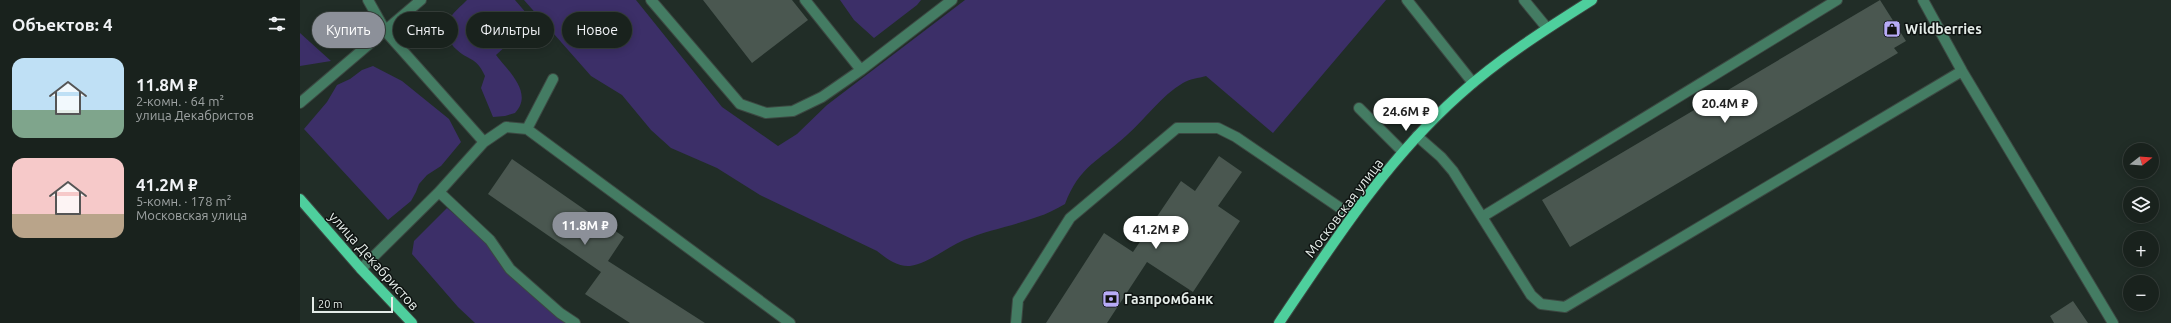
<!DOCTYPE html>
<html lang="ru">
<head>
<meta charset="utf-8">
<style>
  :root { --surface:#19221d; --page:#262f2a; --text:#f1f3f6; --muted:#9fa4a4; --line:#373f3b; --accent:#8c9099 }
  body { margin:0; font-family:Ubuntu,sans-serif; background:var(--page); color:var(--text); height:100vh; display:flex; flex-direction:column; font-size:15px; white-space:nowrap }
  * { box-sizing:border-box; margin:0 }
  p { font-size:13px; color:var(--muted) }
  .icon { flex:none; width:22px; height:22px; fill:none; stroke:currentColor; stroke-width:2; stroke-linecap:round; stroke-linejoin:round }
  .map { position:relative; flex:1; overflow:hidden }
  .panel { display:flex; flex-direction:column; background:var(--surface); width:300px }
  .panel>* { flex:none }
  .hud { position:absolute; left:12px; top:12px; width:380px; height:36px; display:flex; gap:8px }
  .needle { width:26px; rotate:73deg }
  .buttons { position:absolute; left:1823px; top:143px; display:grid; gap:8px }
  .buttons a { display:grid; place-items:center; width:36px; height:36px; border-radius:50%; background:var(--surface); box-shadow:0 2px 10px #0003,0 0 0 1px var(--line); font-size:20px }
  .scale { position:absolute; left:12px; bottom:10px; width:81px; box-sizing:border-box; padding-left:4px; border:2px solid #e4ece8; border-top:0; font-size:11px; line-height:14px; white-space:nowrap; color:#e4ece8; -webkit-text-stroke:3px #0e1311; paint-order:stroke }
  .price { position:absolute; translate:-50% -34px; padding:0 9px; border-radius:14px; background:#fff; color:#222; font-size:13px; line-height:26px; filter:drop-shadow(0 1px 2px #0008) }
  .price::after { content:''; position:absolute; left:50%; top:24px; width:12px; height:9px; margin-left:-6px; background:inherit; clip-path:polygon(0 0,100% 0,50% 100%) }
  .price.selected { background:var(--accent); color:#fff }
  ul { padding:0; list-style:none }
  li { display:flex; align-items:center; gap:12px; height:100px; padding:0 12px }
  li span { display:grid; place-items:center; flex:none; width:112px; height:80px; border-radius:12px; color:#555 }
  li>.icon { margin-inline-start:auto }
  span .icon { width:48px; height:48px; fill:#fffc; stroke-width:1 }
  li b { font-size:17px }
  h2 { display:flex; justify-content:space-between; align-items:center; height:48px; padding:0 12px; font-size:17px }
  .tag { padding:0 14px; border-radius:18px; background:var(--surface); box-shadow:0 2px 10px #0003,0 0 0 1px var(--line); font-size:14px; line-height:36px }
  .tag.selected { background:var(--accent); color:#fff }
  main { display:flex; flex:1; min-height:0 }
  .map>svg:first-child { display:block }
</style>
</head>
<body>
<main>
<section class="panel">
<h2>Объектов: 4<svg class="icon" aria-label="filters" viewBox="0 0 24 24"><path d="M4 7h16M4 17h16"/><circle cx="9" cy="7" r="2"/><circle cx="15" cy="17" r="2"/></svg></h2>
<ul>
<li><span style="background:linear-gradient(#bfe0f5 65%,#7fa58c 0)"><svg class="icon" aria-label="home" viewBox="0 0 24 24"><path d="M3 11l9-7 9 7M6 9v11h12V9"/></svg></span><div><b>11.8M ₽</b><p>2-комн. · 64 m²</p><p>улица Декабристов</p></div></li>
<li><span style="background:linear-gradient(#f6c9c9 70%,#b9a48a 0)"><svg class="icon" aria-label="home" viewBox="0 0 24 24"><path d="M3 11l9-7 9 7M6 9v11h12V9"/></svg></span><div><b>41.2M ₽</b><p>5-комн. · 178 m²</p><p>Московская улица</p></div></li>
</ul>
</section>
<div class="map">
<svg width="1871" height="323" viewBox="0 0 1871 323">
  <rect width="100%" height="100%" fill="#212d27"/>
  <!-- green -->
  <path fill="#3c2f68" d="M167 0H215L233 21 196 55C208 71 234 93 215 113L205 116 193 117 181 88 185 76C176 56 168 61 156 49 152 46 151 41 146 38 143 20 155 12 167 0Z
    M224 0H336L422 107 478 146 497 134 527 105 665 0H1086L973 133 906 76C899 78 889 79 883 83 861 96 845 119 827 135 798 162 780 165 765 204 756 209 747 214 737 217 713 226 688 230 664 240 646 248 629 263 610 266 597 267 586 258 577 251L460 195 417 168 371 148 351 130 322 95 291 76Z
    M540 0H621L617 5 574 38 554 20Z
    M0 33 31 61 0 66Z
    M73 66 102 81 149 119 161 142 141 166 127 175 119 184 116 192 111 201 88 220 4 129 27 102 37 85 50 79 62 70Z
    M147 208 185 240 269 323H175L158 307 112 254 114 241Z"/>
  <!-- building -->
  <path fill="#4a5750" d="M403 0H492L508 20 452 63Z
    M1580 0 1606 41 1594 48 1598 53 1270 247 1242 200Z
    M919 156 942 172 918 206 940 221 893 292 847 262 807 323H746L804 233 833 252 881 181 895 191Z
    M212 159 324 237 308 261 405 323H330L285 294 301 272 188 194Z
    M1773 301 1788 323H1754L1750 316Z"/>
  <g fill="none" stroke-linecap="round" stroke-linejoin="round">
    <defs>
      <path id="minor" d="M68 0 86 32 184 142
        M351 0 440 104 466 113 493 111 522 97 561 70
        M505 0 561 70 652 0
        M1107 0 1173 83
        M1224 0 1247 28
        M1623 0 1662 71 1813 323
        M0 103 121 0
        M1059 108 1103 152
        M227 129 253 79
        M1117 136 1141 157 1153 171 1231 295 1241 304 1265 307 1662 71
        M139 192 190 240 210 269 260 313 275 323
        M1182 217 1537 0
        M61 269 139 192 184 142 206 127 227 129 490 323
        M716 323 718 300 770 218 877 128H918L936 137 1052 216"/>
      <path id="major" d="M0 199 61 269 112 323
        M979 323C1033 243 1086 160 1159 95 1199 59 1246 29 1292 0"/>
    </defs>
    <!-- minor casing -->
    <use href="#minor" stroke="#3c4842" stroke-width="12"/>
    <!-- major casing -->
    <use href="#major" stroke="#3c4842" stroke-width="12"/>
    <!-- minor -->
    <use href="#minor" stroke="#447c63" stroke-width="10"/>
    <!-- major -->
    <use href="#major" stroke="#4ecf9d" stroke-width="10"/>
  </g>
  <!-- icons -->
  <defs>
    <symbol id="shop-square" viewBox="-11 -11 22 22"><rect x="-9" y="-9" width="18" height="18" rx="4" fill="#b8abf7" stroke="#0e1311"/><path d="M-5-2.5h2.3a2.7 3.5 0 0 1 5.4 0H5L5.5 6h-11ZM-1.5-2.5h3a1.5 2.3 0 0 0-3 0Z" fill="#111"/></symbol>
    <symbol id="bank-square" viewBox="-11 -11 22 22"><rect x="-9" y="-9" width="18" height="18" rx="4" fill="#b8abf7" stroke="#0e1311"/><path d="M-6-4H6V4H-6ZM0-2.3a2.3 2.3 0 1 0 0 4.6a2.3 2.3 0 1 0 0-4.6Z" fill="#111"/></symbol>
  </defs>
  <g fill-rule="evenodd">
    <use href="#shop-square" x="1582" y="19" width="20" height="20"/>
    <use href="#bank-square" x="801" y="289" width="20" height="20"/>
  </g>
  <g text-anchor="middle" stroke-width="3" stroke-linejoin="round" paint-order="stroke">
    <!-- poi labels -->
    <g font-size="14" font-weight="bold" fill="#e4ece8" stroke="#0e1311" text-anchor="start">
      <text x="1605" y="34">Wildberries</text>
      <text x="824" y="304">Газпромбанк</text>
    </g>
    <!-- street labels -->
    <g font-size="14" fill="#e4ece8" stroke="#0e1311">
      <text transform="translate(1044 208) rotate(-53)" y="5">Московская улица</text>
      <text transform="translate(74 261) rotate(48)" y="5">улица Декабристов</text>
    </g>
  </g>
</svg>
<div class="buttons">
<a><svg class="needle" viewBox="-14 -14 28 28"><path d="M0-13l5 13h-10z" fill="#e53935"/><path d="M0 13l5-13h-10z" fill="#9fa4a4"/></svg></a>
<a><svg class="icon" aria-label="layers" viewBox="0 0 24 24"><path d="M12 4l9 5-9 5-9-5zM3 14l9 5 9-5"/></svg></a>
<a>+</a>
<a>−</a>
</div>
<div class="scale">20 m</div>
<b class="price" style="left:1425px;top:124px">20.4M ₽</b>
<b class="price" style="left:1106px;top:132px">24.6M ₽</b>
<b class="price selected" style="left:285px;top:246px">11.8M ₽</b>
<b class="price" style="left:856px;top:250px">41.2M ₽</b>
<div class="hud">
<a class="tag selected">Купить</a>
<a class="tag">Снять</a>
<a class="tag">Фильтры</a>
<a class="tag">Новое</a>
</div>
</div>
</main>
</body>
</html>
